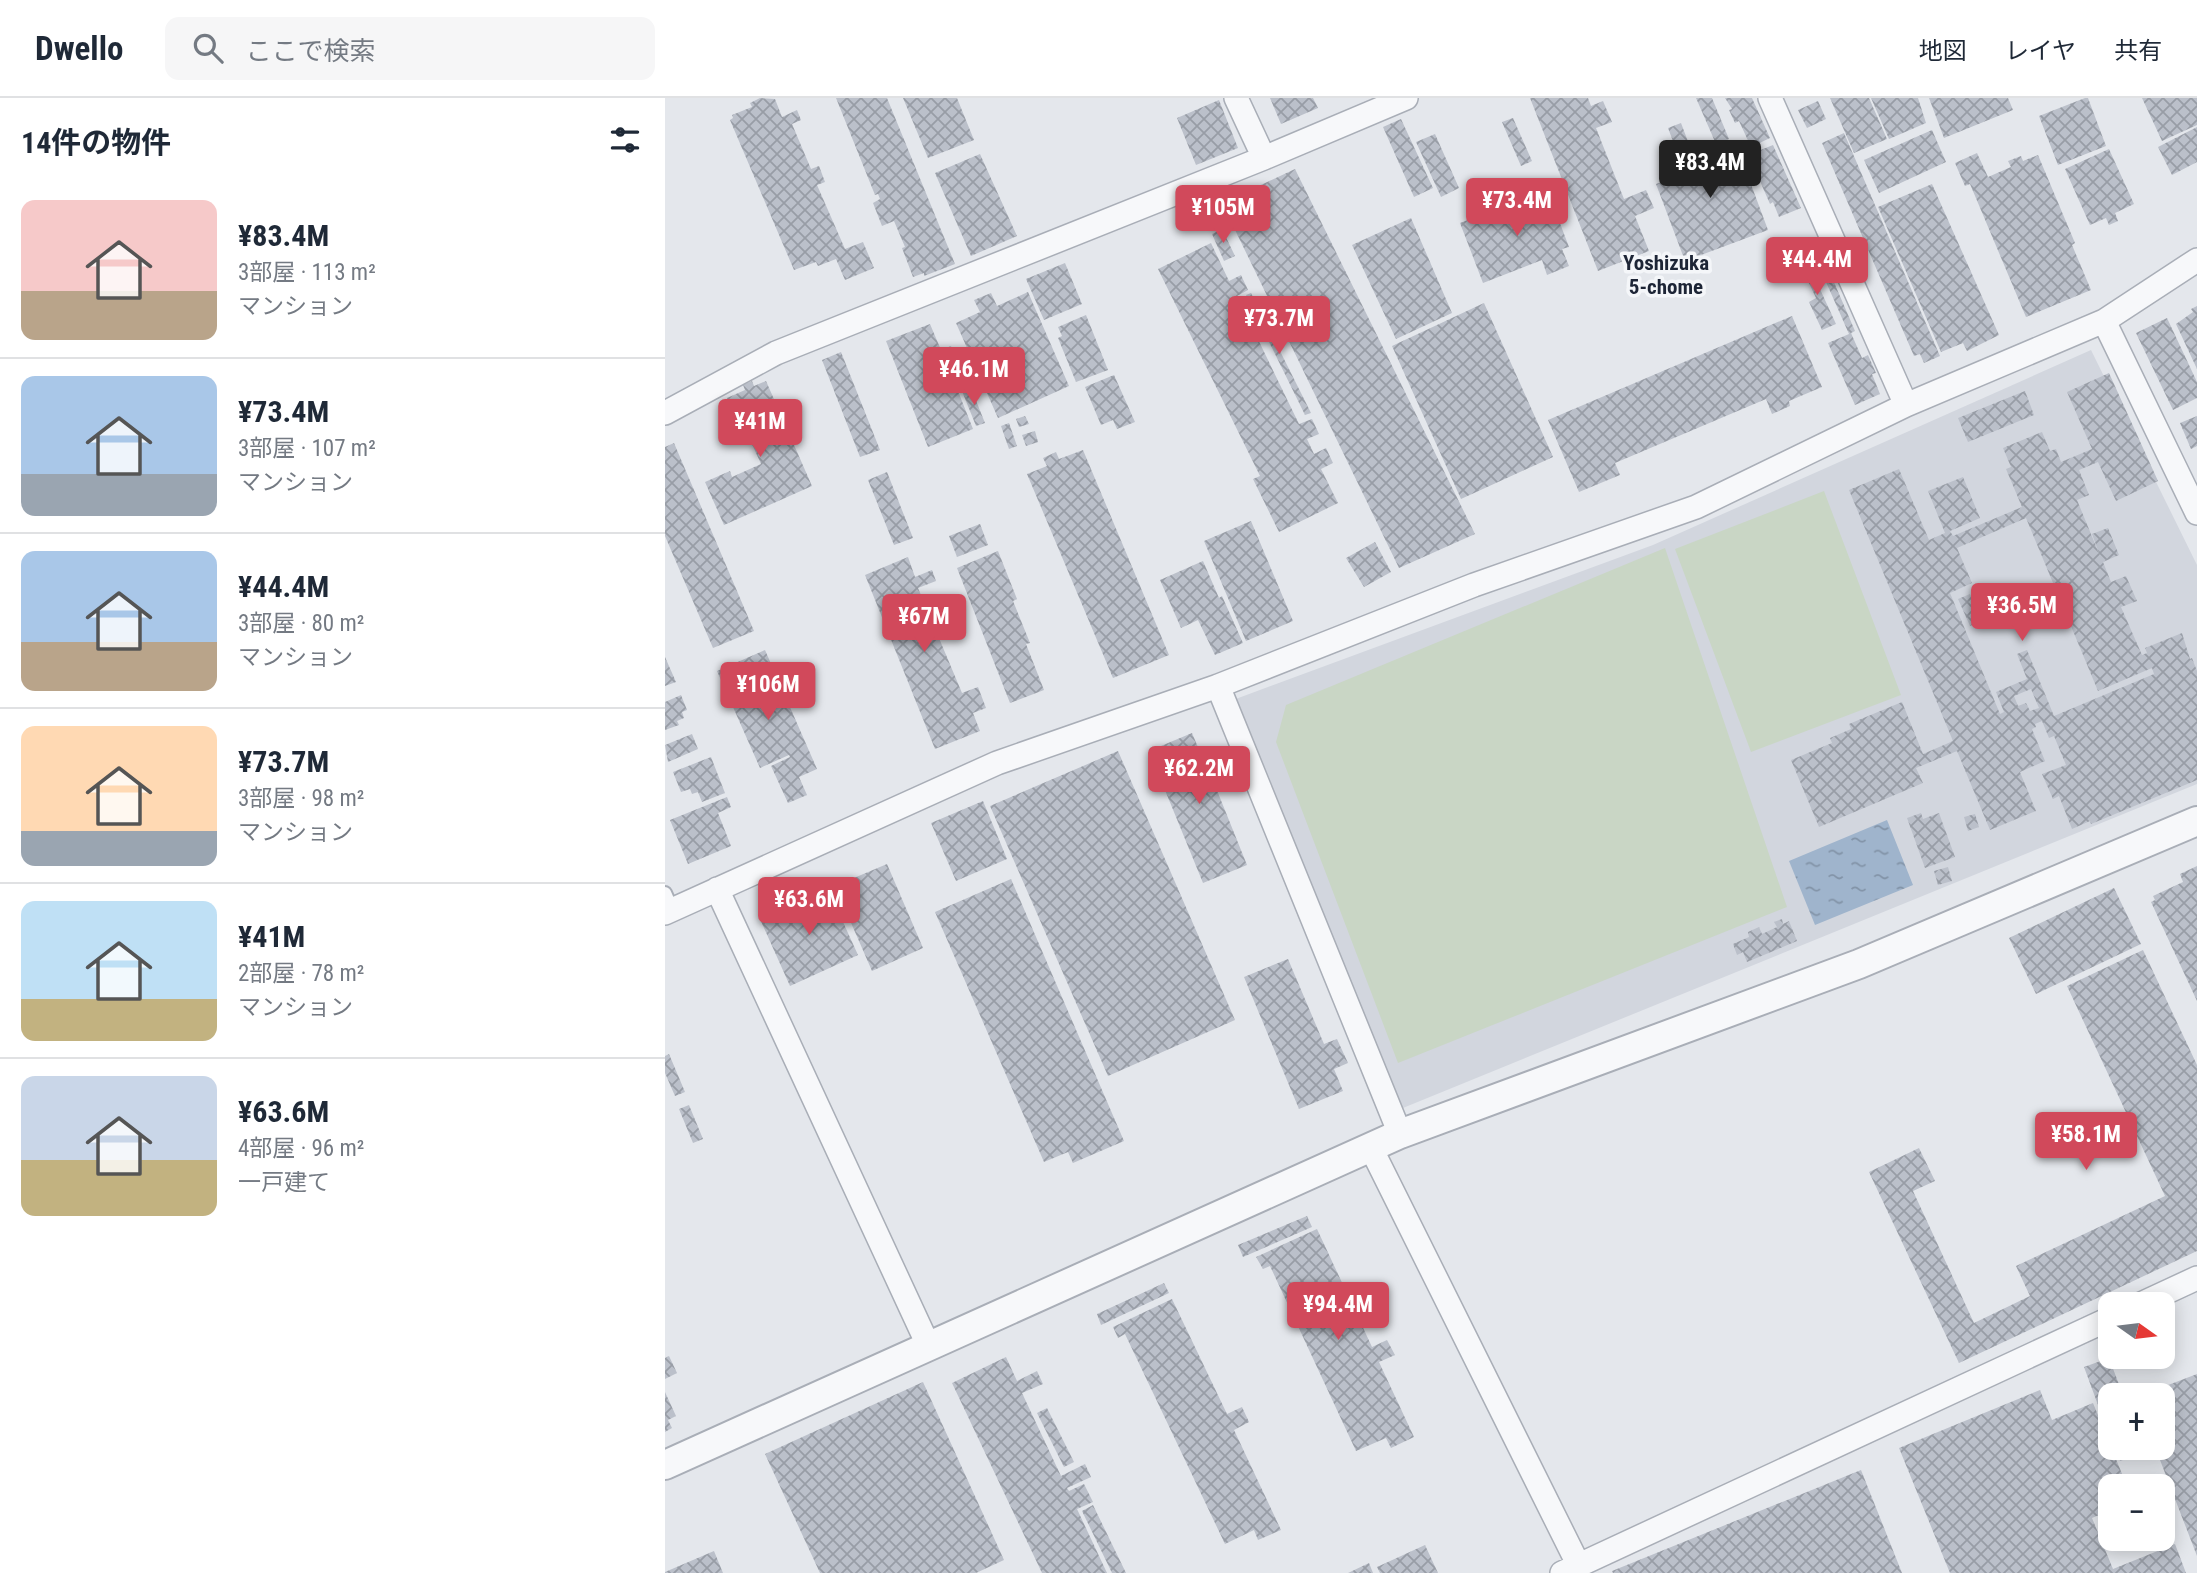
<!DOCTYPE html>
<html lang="ja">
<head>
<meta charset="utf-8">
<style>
  :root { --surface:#fff; --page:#f6f6f7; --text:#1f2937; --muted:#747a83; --line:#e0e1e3; --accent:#d1495b }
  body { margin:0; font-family:"Roboto Condensed","Noto Sans JP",sans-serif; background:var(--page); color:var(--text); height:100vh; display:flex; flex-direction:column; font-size:26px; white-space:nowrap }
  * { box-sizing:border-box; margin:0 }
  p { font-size:23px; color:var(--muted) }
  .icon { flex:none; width:38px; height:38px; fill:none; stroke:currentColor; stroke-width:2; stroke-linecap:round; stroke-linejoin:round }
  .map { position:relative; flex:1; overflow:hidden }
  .side { display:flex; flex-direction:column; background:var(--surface); width:665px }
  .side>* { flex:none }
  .needle { width:46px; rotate:104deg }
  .fabs { position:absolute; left:1433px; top:1194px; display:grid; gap:14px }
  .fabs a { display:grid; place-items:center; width:77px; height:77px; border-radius:14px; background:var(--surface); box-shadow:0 4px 18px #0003; font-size:35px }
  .price { position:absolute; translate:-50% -60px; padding:0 16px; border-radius:7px; background:var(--accent); color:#fff; font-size:23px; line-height:46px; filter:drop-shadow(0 2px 4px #0008) }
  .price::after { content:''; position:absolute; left:50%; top:42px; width:21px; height:16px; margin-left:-10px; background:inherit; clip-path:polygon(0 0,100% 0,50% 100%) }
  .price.current { background:#222; color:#fff }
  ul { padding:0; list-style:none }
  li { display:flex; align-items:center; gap:21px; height:175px; padding:0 21px }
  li+li { border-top:2px solid var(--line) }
  li span { display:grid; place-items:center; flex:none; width:196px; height:140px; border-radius:14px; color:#555 }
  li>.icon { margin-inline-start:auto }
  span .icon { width:84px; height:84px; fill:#fffc; stroke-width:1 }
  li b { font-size:30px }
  h2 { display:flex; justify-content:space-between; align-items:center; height:84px; padding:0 21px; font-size:30px }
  header { display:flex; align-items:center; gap:42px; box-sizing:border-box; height:98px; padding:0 35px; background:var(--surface); border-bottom:2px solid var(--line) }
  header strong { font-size:33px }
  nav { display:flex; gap:38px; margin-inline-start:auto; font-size:24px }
  .search { width:490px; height:63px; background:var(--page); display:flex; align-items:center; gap:18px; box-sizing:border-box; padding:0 24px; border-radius:14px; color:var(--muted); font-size:26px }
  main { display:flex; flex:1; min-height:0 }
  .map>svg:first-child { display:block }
</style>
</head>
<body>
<header>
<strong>Dwello</strong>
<div class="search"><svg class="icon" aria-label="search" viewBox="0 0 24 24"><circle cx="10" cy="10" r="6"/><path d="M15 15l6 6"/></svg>ここで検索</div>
<nav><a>地図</a><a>レイヤ</a><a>共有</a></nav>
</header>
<main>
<section class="side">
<h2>14件の物件<svg class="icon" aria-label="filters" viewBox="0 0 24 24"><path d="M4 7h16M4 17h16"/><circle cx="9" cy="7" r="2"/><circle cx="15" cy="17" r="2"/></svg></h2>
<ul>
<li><span style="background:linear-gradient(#f6c9c9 65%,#b9a48a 0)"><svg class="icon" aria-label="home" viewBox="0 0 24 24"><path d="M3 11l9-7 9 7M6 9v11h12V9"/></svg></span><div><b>¥83.4M</b><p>3部屋 · 113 m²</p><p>マンション</p></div></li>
<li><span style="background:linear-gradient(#a9c7e8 70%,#9aa5b1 0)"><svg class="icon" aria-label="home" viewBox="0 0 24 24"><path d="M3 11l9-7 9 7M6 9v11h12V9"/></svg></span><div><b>¥73.4M</b><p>3部屋 · 107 m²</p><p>マンション</p></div></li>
<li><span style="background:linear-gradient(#a9c7e8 65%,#b9a48a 0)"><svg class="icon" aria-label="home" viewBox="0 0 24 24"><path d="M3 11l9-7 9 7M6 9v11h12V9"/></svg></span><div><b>¥44.4M</b><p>3部屋 · 80 m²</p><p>マンション</p></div></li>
<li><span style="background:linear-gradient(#ffd9b3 75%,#9aa5b1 0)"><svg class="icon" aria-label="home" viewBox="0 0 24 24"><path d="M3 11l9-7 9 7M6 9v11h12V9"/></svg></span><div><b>¥73.7M</b><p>3部屋 · 98 m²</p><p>マンション</p></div></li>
<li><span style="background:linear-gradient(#bfe0f5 70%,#c2b280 0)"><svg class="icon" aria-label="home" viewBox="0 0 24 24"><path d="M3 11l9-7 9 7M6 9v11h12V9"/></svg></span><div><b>¥41M</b><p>2部屋 · 78 m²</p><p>マンション</p></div></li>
<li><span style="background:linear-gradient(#c9d6e8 60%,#c2b280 0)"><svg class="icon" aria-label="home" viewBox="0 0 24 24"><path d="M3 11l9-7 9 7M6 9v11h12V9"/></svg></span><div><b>¥63.6M</b><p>4部屋 · 96 m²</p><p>一戸建て</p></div></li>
</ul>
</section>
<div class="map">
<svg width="1532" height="1475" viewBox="0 0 1532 1475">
  <defs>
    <pattern id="water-ripples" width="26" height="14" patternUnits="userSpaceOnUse" patternTransform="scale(1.75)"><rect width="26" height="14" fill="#9fb4cc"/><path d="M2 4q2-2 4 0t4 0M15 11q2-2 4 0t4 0" fill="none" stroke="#8293a7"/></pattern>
    <pattern id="building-cross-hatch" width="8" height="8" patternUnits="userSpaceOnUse" patternTransform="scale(1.75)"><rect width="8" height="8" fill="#bbc0ca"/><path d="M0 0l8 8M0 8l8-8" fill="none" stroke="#989da6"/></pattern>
  </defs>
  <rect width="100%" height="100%" fill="#e4e7ec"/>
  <!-- built -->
  <path fill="#d2d6de" d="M1426 252 1532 467V686L733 1012 568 602 988 447Z"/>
  <!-- grass -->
  <path fill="#c9d6c5" d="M1159 393 1236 597 1086 654 1010 451Z
    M1000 450 1122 809 733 965 611 644 621 607Z"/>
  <!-- water -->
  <path fill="url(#water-ripples)" d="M1222 722 1248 787 1150 827 1124 763Z"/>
  <!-- building -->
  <path fill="url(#building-cross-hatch)" fill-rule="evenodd" d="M95 0 110 1 117 19 132 12 136 22 127 26 146 71 154 68 160 84 152 87 180 151 198 144 209 170 180 182 171 161 153 168 151 164 129 172 65 22 68 20 67 17 87 9 85 5Z
    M171 0H222L290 166 259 178V175L248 179 237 150 240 149 229 123 217 128 208 105 215 101 213 96 210 97Z
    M238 0H292L309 42 263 60Z
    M605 0H648L653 10 616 26Z
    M865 0H923L926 8 938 3 947 24 931 30 959 101 981 92 989 110 970 118 984 153 933 173Z
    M1031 0H1047L1064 41 1051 46Z
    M1060 0H1087L1105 40 1086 49 1074 23 1070 25 1064 12 1067 11Z
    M1165 0H1204L1222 41 1189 55Z
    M1206 0H1253L1261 25 1224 41Z
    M1264 0H1343L1348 12 1279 40Z
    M1420 0H1423L1441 48 1393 67 1374 18Z
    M1477 0H1532V27L1497 43Z
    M554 2 573 50 531 67 512 20Z
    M1153 3 1161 21 1142 30 1133 12Z
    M848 20 867 63 856 68 837 24Z
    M736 21 768 90 749 99 718 29Z
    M1016 25 1030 62 1071 46 1103 132 1020 163 991 86 1020 75 1003 30Z
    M1532 29V64L1507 77 1493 49Z
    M1267 32 1281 64 1214 95 1199 62Z
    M1179 35 1275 258 1259 265 1255 256 1249 258 1157 45Z
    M770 36 794 90 776 99 751 44Z
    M1108 47 1136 110 1114 119 1108 104 1105 106 1091 74 1095 72 1088 55Z
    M1444 51 1469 106 1450 115 1453 123 1444 127 1441 120 1425 127 1400 71Z
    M1312 55 1323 79 1346 69 1343 63 1356 58 1358 63 1373 57 1410 145 1407 147 1426 192 1361 219 1305 86 1300 88 1290 65Z
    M315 56 352 138 306 158 270 75Z
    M630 71 810 436 734 470 557 105Z
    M1267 86 1334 237 1302 253 1298 245 1276 254 1213 109Z
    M882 91 904 149 897 151 904 168 882 177 877 162 818 185 795 125Z
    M746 120 787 215 731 241 687 147Z
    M557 131 570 158 559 163 547 136Z
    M546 145 564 183 576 177 583 192 572 198 634 326 647 321 654 336 642 341 649 356 661 350 668 365 656 371 673 405 614 434 588 381 595 378 493 171Z
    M1153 147 1190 233 1186 235 1197 260 1203 257 1211 275 1207 276 1215 296 1190 307 1163 245 1184 236 1146 150Z
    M1138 154 1171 226 1157 232 1144 204 1151 200 1131 157Z
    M400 165 417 206 379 222 361 181Z
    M363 194 404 288 333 320 291 225 315 214 309 202 326 195 332 208Z
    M586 195 646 315 640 317 581 197Z
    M819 205 888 359 796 401 727 248Z
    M1532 208V271L1511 226 1528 214 1526 211Z
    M421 217 443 272 411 284 393 240 397 238 393 229Z
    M1127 218 1157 289 1124 303 1125 308 1107 316 1101 301 950 365 955 377 914 394 883 322Z
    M1502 220 1532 284V300L1508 312 1471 235Z
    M265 226 276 252 286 248 299 284 291 288 308 331 263 349 221 243Z
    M176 254 215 352 195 359 157 262Z
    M1444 275 1493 383 1451 403 1433 364 1414 372 1424 397 1412 402 1435 458 1427 436 1443 430 1454 457 1438 464 1446 484 1461 478 1472 503 1456 509 1477 557 1482 555 1480 550 1517 535 1525 561 1527 560 1532 573V682L1426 726 1425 723 1407 731 1394 698 1388 701 1377 676 1401 667 1389 638 1384 640 1377 623 1370 626 1371 629 1367 631 1380 663 1355 674 1371 713 1325 732 1292 653 1251 670 1258 685 1154 729 1126 662 1167 645 1165 640 1186 631 1184 626 1237 604 1258 656 1288 643 1184 392 1234 371 1264 442 1280 435 1263 393 1298 379 1315 420 1285 433 1288 438 1357 409 1341 371 1346 369 1338 350 1377 334 1385 353 1391 351 1396 364 1427 351 1402 294ZM1361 420 1433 593 1487 570 1489 576 1389 618 1362 552 1352 556 1362 581 1331 594 1339 614 1335 616 1285 495 1307 485 1292 450ZM1366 591 1374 610 1365 613 1361 605 1353 608 1349 598Z
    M449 277 470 324 452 331 448 322 436 327 420 289Z
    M87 283 89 288 101 283 147 388 59 427 40 384 65 373 67 379 96 366 77 324 73 325 62 300 80 292 78 287Z
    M306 290 320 325 311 328 297 293Z
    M1360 293 1369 317 1303 344 1293 320Z
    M360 318 364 326 354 329 351 321Z
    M1532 318V348L1526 351 1515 325Z
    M344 325 352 348 344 351 336 328Z
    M370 333 373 344 361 348 357 337Z
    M9 345 89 533 48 550 0 438V349Z
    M418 352 504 557 448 580 362 376 382 368 378 360 391 354 394 361Z
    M222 374 248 440 229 447 203 382Z
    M586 423 628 523 581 543 539 443Z
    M315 426 323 447 292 459 284 438Z
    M710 444 726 474 699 489 681 460Z
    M333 453 352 501 348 503 365 545 361 546 379 592 345 605 292 470Z
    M243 459 250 479 267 472 271 483 253 490 297 595 313 589 321 610 308 615 315 633 270 651 200 477Z
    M538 463 554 500 557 498 578 545 550 557 533 522 516 530 495 482Z
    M1305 496 1316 523 1305 528 1293 501Z
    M100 552 152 671 134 679 142 697 123 705 106 668 125 659 124 657 95 670 52 573Z
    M0 559 11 584 0 588Z
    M16 597 22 612 17 614 19 620 12 623 14 627 0 632V604Z
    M527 635 538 661 552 655 560 674 547 680 582 767 538 785 484 653Z
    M27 636 33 651 3 664 0 647Z
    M453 653 570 922 443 978 325 708Z
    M46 659 60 695 37 704 33 694 27 696 25 691 16 694 8 674Z
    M62 699 66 709 53 715 66 748 23 766 5 722Z
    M318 703 342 761 291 783 266 725Z
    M1256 715 1258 721 1274 715 1290 759 1260 770 1242 720Z
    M1310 716 1314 729 1303 733 1299 719Z
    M222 766 258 850 207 873 170 788Z
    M1532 768V903L1486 804 1490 802 1488 798 1518 784 1515 776Z
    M1283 769 1287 783 1273 787 1269 773Z
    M346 781 459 1043 408 1065 403 1054 379 1064 270 814Z
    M1449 790 1476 846 1371 896 1344 840Z
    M163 791 193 857 125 888 95 821Z
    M1117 821 1118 826 1124 823 1132 843 1082 864 1078 854 1072 857 1068 846 1084 839 1083 834 1094 829 1097 836 1112 829 1109 824Z
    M1478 852 1532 967V1153L1294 1265 1204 1074 1254 1050 1270 1083 1248 1093 1309 1225 1365 1198 1351 1168 1500 1098 1402 888Z
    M623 861 659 946 672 941 683 965 669 971 678 993 634 1011 579 879Z
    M4 956 20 994 10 998 0 975V958Z
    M24 1007 38 1041 28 1045 14 1011Z
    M642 1118 647 1129 578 1159 573 1147Z
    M652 1131 707 1249 722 1242 730 1257 714 1264 749 1339 726 1350 721 1340 691 1353 605 1168 598 1171 591 1159Z
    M499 1185 504 1195 436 1227 432 1216Z
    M507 1201 562 1316 577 1309 584 1324 569 1332 616 1432 593 1442 589 1432 560 1446 460 1236 453 1240 448 1229Z
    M4 1258 12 1275 0 1281V1260Z
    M341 1259 352 1283 372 1273 378 1286 357 1295 396 1378 420 1366 426 1379 402 1390 404 1393 419 1386 428 1404 412 1411 442 1475H377L287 1285Z
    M1444 1260 1458 1297H1446V1311L1436 1315 1419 1269Z
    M1532 1276V1458L1490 1349H1498V1297H1477Z
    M258 1284 339 1462 311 1475H155L100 1356Z
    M1375 1292 1387 1322 1428 1305 1462 1388H1446V1412L1427 1420 1448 1471 1510 1446 1521 1475H1285L1234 1350Z
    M0 1294 11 1318 3 1322 7 1330 0 1334Z
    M382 1310 409 1364 399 1369 372 1315Z
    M1446 1313V1337H1445L1438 1316Z
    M1450 1349H1476L1478 1355 1455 1363Z
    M1196 1372 1237 1475H948L947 1473Z
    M428 1407 461 1475H447L417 1413Z
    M760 1447 773 1475H715L712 1469Z
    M49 1453 58 1475H0V1474Z
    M704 1465 708 1475H683Z"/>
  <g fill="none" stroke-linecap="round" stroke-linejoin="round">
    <defs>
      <path id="service" d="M0 795 7 811"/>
      <path id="minor" d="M571 0 599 60
        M1105 0 1241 307
        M1439 223 1532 415
        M0 315 111 255 599 60 741 0
        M553 588 735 1036
        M52 791 264 1249
        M0 815 332 665 553 588 809 487 1031 409 1241 307 1439 223 1532 162
        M706 1050 914 1468
        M1476 1206 1532 1180
        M897 1475 1446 1220"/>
      <path id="tertiary" d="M0 1367 735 1036 1194 866 1532 723"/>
    </defs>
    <!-- service casing -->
    <use href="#service" stroke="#a9aeb7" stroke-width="16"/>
    <!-- minor casing -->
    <use href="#minor" stroke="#a9aeb7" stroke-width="26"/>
    <!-- tertiary casing -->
    <use href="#tertiary" stroke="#a9aeb7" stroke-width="32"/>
    <!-- service -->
    <use href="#service" stroke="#f7f8fa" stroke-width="12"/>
    <!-- minor -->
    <use href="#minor" stroke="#f7f8fa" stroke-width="23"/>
    <!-- tertiary -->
    <use href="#tertiary" stroke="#f7f8fa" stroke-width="28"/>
  </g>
  <g text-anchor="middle" stroke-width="7" stroke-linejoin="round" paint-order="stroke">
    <!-- neighbourhood labels -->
    <g font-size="21" font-weight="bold" fill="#1d2536" stroke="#f4f6f9">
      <text x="1001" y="172">Yoshizuka<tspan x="1001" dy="24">5-chome</tspan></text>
    </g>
  </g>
</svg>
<div class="fabs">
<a><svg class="needle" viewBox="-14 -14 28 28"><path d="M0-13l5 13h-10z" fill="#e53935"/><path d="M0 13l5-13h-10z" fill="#747a83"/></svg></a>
<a>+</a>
<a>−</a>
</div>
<b class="price current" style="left:1045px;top:102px">¥83.4M</b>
<b class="price" style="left:852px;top:140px">¥73.4M</b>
<b class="price" style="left:558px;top:147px">¥105M</b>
<b class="price" style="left:1152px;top:199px">¥44.4M</b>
<b class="price" style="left:614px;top:258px">¥73.7M</b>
<b class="price" style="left:309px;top:309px">¥46.1M</b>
<b class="price" style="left:95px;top:361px">¥41M</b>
<b class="price" style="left:1357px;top:545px">¥36.5M</b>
<b class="price" style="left:259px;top:556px">¥67M</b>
<b class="price" style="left:103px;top:624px">¥106M</b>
<b class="price" style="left:534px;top:708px">¥62.2M</b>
<b class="price" style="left:144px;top:839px">¥63.6M</b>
<b class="price" style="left:1421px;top:1074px">¥58.1M</b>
<b class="price" style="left:673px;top:1244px">¥94.4M</b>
</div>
</main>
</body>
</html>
